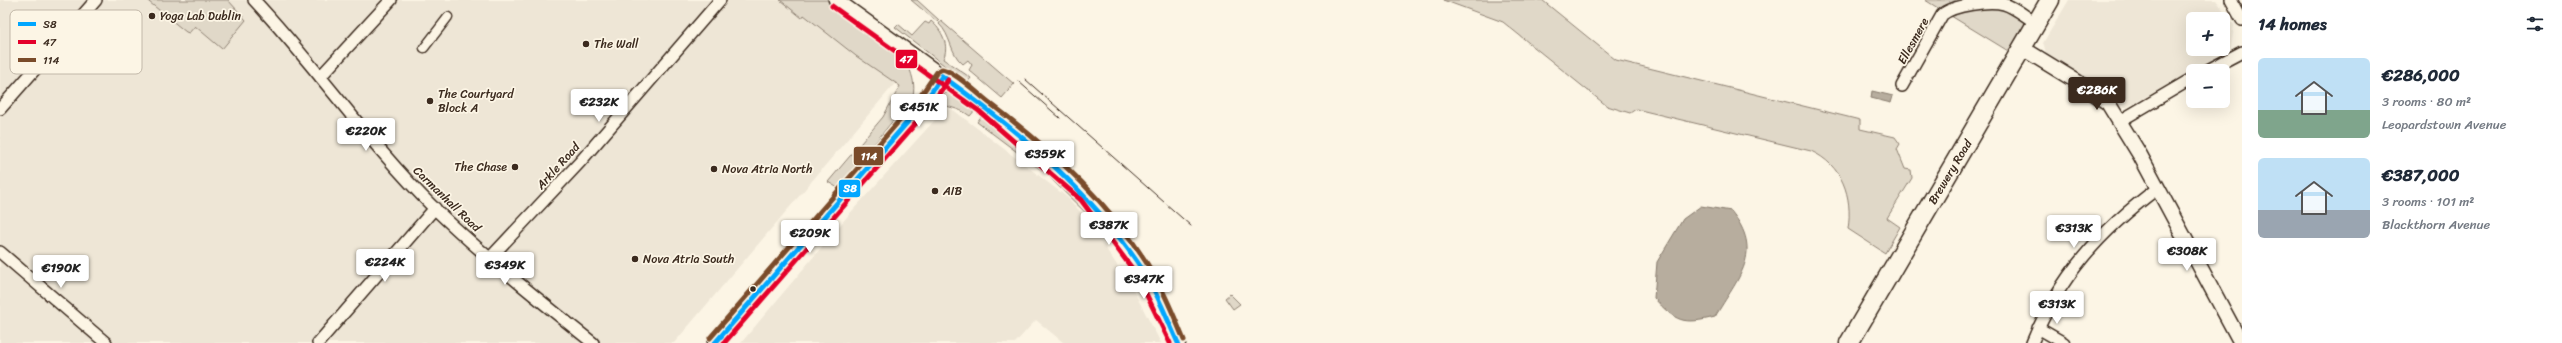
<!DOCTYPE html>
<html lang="en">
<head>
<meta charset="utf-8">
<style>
  :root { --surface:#fff; --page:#f2f2f3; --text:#1f2937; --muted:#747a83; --accent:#3b2a1e }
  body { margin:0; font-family:Sriracha,sans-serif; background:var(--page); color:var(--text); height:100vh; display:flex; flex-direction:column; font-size:15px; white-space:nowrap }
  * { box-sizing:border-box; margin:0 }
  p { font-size:13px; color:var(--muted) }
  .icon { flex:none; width:22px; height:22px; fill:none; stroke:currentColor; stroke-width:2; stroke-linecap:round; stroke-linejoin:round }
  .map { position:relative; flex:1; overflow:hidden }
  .details { display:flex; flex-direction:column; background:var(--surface); width:320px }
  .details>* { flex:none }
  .fabs { position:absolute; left:2186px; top:12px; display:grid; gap:8px }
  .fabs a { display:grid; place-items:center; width:44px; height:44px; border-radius:6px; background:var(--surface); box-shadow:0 4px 16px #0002; font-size:20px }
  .price { position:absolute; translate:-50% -34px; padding:0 9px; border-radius:4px; background:#fff; color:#222; font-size:13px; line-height:26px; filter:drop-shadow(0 1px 2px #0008) }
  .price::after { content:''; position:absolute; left:50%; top:24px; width:12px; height:9px; margin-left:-6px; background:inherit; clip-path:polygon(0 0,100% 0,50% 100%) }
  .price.active { background:var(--accent); color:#fff }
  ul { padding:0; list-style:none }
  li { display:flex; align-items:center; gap:12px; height:100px; padding:0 16px }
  li span { display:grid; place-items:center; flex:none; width:112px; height:80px; border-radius:6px; color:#555 }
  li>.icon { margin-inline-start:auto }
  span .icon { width:48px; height:48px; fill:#fffc; stroke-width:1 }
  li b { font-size:17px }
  h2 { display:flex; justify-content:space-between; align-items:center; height:48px; padding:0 16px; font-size:17px }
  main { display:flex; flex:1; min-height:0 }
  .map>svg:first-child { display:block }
</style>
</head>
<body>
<main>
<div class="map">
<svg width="2242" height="343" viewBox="0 0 2242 343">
  <rect width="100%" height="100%" fill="#fcf5e5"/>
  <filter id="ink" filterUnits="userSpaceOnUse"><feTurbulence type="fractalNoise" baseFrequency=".025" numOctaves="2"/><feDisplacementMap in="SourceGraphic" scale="8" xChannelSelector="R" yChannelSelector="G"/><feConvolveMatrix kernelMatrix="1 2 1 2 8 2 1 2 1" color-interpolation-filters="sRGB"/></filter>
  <g filter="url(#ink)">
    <!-- built -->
    <path fill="#eee6d6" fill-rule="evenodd" d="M0 0H827L909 67 674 343H0Z
      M2069 0H2216L2234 25 2231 48 2175 81 2127 107H2121L2046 53 2043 43ZM2193 19H2223V49H2193Z
      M952 109 1068 198 1084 216 1131 286 1161 343H1064L1036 320 1015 343H741L852 211 944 110Z"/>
    <!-- green -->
    <path fill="#e0d8c8" stroke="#8e8173" d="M150 0H228L246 20 222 49 195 26 189 33 186 32 149 2Z
      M780 0H827L909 67C913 78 915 85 913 96L838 188 828 182 883 117 900 86 856 56 804 15 802 18Z
      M911 0H917L939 20 936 21Z
      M1443 0H1542L1616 60 1860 120V129L1895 137 1900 144 1897 149 1905 169 1911 170 1912 178 1887 218 1900 227 1885 253 1848 229C1853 196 1842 165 1811 151L1636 109 1630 113 1607 106 1503 22Z
      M1925 0H1954L1964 6 2004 3 2036 23 2018 57Z
      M931 21C942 30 950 46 943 59L971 78 967 83 895 27 898 24 912 36 925 22 929 24Z
      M941 21 1014 84 1002 98 969 70 972 65 968 60 963 64C950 54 951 35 939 24Z
      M950 92 955 93 976 109 970 116C957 106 946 109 936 100L943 94Z
      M983 114 991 120 997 130 1079 198 1094 216V221L1045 173 977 122Z
      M1230 294 1240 304 1233 309 1225 298Z"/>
    <!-- water -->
    <path fill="#b7ad9e" stroke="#85796b" d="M1872 91 1893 96 1891 103 1871 98Z
      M1701 206 1731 211C1765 253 1738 277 1715 317 1683 325 1676 322 1654 298L1657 262 1683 219Z"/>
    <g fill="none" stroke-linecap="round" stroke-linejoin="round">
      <defs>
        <path id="pedestrian" d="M424 48 448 17"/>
        <path id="minor" d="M254 0C317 67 369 144 434 208 484 256 539 300 593 343
          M2231 0 2242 20
          M2206 71 2242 52
          M320 77 391 0
          M1902 86 1942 15C1953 5 1990 0 2004 4 2015 7 2026 17 2036 23
          M0 109 96 0
          M2120 121 2193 78
          M0 252 106 343
          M490 258 580 162 720 0
          M2038 328 2064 343
          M318 343 435 208
          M2032 343C2059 277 2101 230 2158 188"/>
        <path id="tertiary" d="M836 0 983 106 1086 195 1143 271 1178 343
          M2022 48 2076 81 2108 103 2140 155 2241 343
          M715 343 925 102 942 76"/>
        <path id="trunk" d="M1849 343 2050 0"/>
      </defs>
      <!-- pedestrian casing -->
      <use href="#pedestrian" stroke="#3b2a1e" stroke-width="11"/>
      <!-- minor casing -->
      <use href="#minor" stroke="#3b2a1e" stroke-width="14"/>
      <!-- tertiary casing -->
      <use href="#tertiary" stroke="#3b2a1e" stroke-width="17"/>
      <!-- trunk casing -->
      <use href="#trunk" stroke="#3b2a1e" stroke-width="21"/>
      <!-- pedestrian -->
      <use href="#pedestrian" stroke="#fcf5e5" stroke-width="8"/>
      <!-- minor -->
      <use href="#minor" stroke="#fcf5e5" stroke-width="11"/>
      <!-- tertiary -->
      <use href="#tertiary" stroke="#fcf5e5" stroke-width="14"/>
      <!-- trunk -->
      <use href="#trunk" stroke="#fcf5e5" stroke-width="18"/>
      <!-- tram -->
      <path stroke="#3b2a1e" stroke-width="1" d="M1025 79 1191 226
        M1018 81 1060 118"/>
      <defs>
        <path id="bus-1" d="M942 76C1019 131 1092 192 1144 272 1158 294 1167 319 1178 343
          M715 343 925 102 942 76"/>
        <path id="bus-2" d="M832 6 979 111 1081 200 1137 275 1170 343
          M724 343 930 107 948 80"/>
        <path id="bus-3" d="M710 338 919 98 937 72 942 69C956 72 979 95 991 104 1053 151 1116 208 1155 277 1167 297 1175 319 1184 340"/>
      </defs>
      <!-- bus-1 casing -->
      <use href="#bus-1" stroke="#fcf5e5" stroke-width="8"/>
      <!-- bus-2 casing -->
      <use href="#bus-2" stroke="#fcf5e5" stroke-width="8"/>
      <!-- bus-3 casing -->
      <use href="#bus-3" stroke="#fcf5e5" stroke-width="8"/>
      <!-- bus-1 -->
      <use href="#bus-1" stroke="#00a6ff" stroke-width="5"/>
      <!-- bus-2 -->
      <use href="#bus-2" stroke="#e4002b" stroke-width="5"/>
      <!-- bus-3 -->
      <use href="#bus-3" stroke="#7a4b2a" stroke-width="5"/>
    </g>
  </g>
  <!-- markers -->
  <g fill="#3b2a1e" stroke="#fcf5e5" stroke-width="1.5">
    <circle cx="152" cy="16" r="4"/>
    <circle cx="586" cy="44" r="4"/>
    <circle cx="430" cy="101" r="4"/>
    <circle cx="515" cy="167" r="4"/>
    <circle cx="714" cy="169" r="4"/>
    <circle cx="935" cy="191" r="4"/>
    <circle cx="635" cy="259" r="4"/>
    <circle cx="753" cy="289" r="3.5"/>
  </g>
  <g text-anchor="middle" stroke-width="3.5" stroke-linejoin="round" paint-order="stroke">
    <!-- poi labels -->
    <g font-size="12" fill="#3b2a1e" stroke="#fcf5e5" text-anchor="start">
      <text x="160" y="20">Yoga Lab Dublin</text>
      <text x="594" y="48">The Wall</text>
      <text x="438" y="98">The Courtyard<tspan x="438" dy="14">Block A</tspan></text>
      <text x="507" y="171" text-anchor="end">The Chase</text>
      <text x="722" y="173">Nova Atria North</text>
      <text x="943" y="195">AIB</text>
      <text x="643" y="263">Nova Atria South</text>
    </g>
    <!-- street labels -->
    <g font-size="12" fill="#3b2a1e" stroke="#fcf5e5">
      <text transform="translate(1913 41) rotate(-61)" y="4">Ellesmere</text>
      <text transform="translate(558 166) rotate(-48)" y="4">Arkle Road</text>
      <text transform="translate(1950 172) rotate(-59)" y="4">Brewery Road</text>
      <text transform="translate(447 199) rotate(44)" y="4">Carmanhall Road</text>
    </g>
  </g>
  <!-- legend -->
  <rect x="10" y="10" width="132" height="64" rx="6" fill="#fcf5e5" stroke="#c2b8a9" stroke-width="1"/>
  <rect x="18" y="22" width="18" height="4" fill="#00a6ff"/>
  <rect x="18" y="40" width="18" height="4" fill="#e4002b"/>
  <rect x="18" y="58" width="18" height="4" fill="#7a4b2a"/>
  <g font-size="11" fill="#3b2a1e">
    <text x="43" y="28">S8</text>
    <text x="43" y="46">47</text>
    <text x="43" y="64">114</text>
  </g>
  <g stroke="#fcf5e5" stroke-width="1.5">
    <rect x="895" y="49" width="23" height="20" rx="4" fill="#e4002b"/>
    <rect x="853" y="146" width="31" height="20" rx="4" fill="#7a4b2a"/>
    <rect x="838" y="179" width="23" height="19" rx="4" fill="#00a6ff"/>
  </g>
  <g font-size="11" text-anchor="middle" font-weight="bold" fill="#fff">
    <text x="906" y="63">47</text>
    <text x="869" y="160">114</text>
    <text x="850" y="192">S8</text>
  </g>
</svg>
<div class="fabs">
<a>+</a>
<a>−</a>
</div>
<b class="price active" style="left:2097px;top:111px">€286K</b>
<b class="price" style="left:599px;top:123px">€232K</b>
<b class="price" style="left:919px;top:128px">€451K</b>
<b class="price" style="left:366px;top:152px">€220K</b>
<b class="price" style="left:1045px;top:175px">€359K</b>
<b class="price" style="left:1109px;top:246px">€387K</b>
<b class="price" style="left:2074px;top:249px">€313K</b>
<b class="price" style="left:810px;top:254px">€209K</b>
<b class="price" style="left:2187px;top:272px">€308K</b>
<b class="price" style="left:385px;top:283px">€224K</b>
<b class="price" style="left:505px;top:286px">€349K</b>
<b class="price" style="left:61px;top:289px">€190K</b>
<b class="price" style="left:1144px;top:300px">€347K</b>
<b class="price" style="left:2057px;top:325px">€313K</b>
</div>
<section class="details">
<h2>14 homes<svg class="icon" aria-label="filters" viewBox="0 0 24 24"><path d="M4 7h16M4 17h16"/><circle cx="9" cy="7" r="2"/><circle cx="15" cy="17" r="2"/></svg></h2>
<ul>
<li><span style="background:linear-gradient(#bfe0f5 65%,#7fa58c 0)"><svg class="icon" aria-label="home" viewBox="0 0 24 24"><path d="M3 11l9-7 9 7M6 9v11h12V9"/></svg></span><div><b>€286,000</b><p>3 rooms · 80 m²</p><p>Leopardstown Avenue</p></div></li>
<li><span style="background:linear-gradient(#bfe0f5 65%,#9aa5b1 0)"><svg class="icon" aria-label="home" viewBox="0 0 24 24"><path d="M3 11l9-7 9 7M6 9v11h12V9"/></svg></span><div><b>€387,000</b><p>3 rooms · 101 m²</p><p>Blackthorn Avenue</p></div></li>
</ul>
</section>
</main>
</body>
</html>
